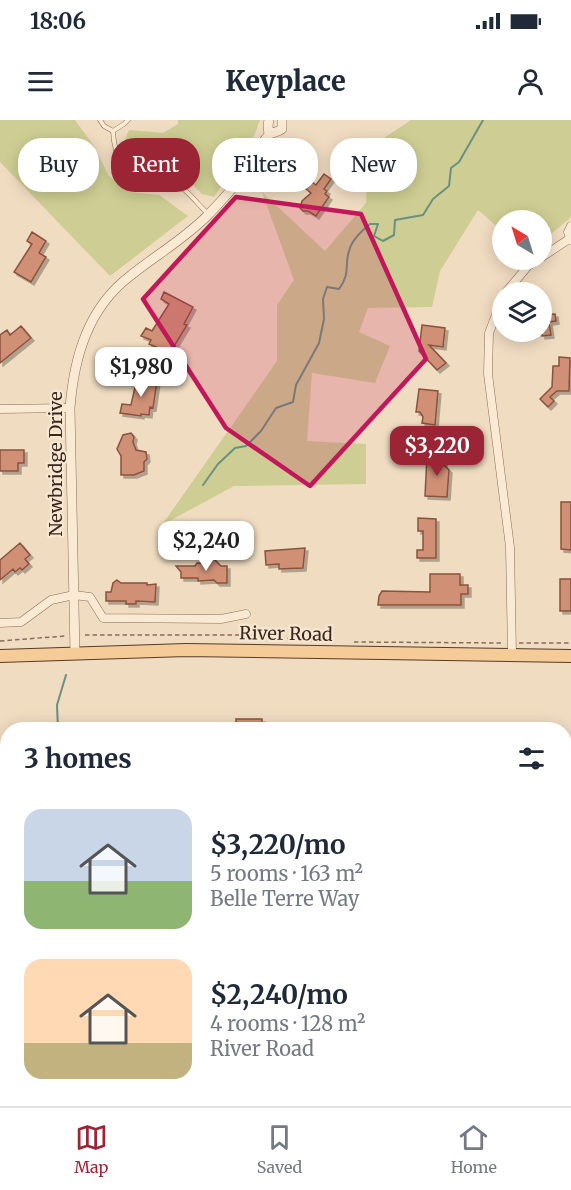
<!DOCTYPE html>
<html lang="en">
<head>
<meta charset="utf-8">
<style>
  :root { --surface:#fff; --page:#f2f2f3; --text:#1f2937; --muted:#747a83; --line:#e0e1e3; --accent:#9b2534 }
  body { margin:0; font-family:Merriweather,serif; background:var(--page); color:var(--text); height:100vh; display:flex; flex-direction:column; font-size:22px; white-space:nowrap }
  * { box-sizing:border-box; margin:0 }
  p { font-size:20px; color:var(--muted) }
  .icon { flex:none; width:33px; height:33px; fill:none; stroke:currentColor; stroke-width:2; stroke-linecap:round; stroke-linejoin:round }
  .map { position:relative; flex:1; overflow:hidden }
  .sheet { position:absolute; left:0px; top:602px; width:572px; height:386px; display:flex; flex-direction:column; background:var(--surface); border-radius:24px 24px 0 0; box-shadow:0 3px 15px #0003 }
  .sheet>* { flex:none }
  .hud { position:absolute; left:18px; top:18px; width:536px; height:54px; display:flex; gap:12px }
  .needle { width:39px; rotate:322deg }
  .controls { position:absolute; left:492px; top:90px; display:grid; gap:12px }
  .controls a { display:grid; place-items:center; width:60px; height:60px; border-radius:50%; background:var(--surface); box-shadow:0 3px 15px #0003; font-size:30px }
  .price { position:absolute; translate:-50% -51px; padding:0 14px; border-radius:12px; background:#fff; color:#222; font-size:20px; line-height:39px; filter:drop-shadow(0 2px 3px #0008) }
  .price::after { content:''; position:absolute; left:50%; top:36px; width:18px; height:14px; margin-left:-9px; background:inherit; clip-path:polygon(0 0,100% 0,50% 100%) }
  .price.on { background:var(--accent); color:#fff }
  ul { padding:0; list-style:none }
  li { display:flex; align-items:center; gap:18px; height:150px; padding:0 24px }
  li span { display:grid; place-items:center; flex:none; width:168px; height:120px; border-radius:18px; color:#555 }
  li>.icon { margin-inline-start:auto }
  span .icon { width:72px; height:72px; fill:#fffc; stroke-width:1 }
  li b { font-size:26px }
  h2 { display:flex; justify-content:space-between; align-items:center; height:72px; padding:0 24px; font-size:26px }
  .pill { padding:0 21px; border-radius:24px; background:var(--surface); box-shadow:0 3px 15px #0003; font-size:21px; line-height:54px }
  .pill.on { background:var(--accent); color:#fff }
  .status { display:flex; justify-content:space-between; align-items:center; height:42px; padding:0 30px; background:var(--surface); direction:ltr }
  .status svg { height:16px; fill:currentColor }
  header { display:flex; justify-content:space-between; align-items:center; height:78px; padding:0 24px; background:var(--surface); font-size:27px; font-weight:800 }
  .menu { display:flex; justify-content:space-around; align-items:center; height:84px; border-top:2px solid var(--line); background:var(--surface); font-size:16px; color:var(--muted) }
  .menu a { display:grid; justify-items:center; gap:3px }
  .menu .on { color:var(--accent) }
  .map>svg:first-child { display:block }
</style>
</head>
<body>
<div class="status"><b>18:06</b><svg viewBox="0 0 49 12"><path d="M0 12V9h3v3zM5 12V6h3v6zM10 12V3h3v9zM15 12V0h3v12zM26 1h20v11H26zM47 4h2v5h-2z"/></svg></div>
<header><svg class="icon" aria-label="menu" viewBox="0 0 24 24"><path d="M4 6h16M4 12h16M4 18h16"/></svg>Keyplace<svg class="icon" aria-label="person" viewBox="0 0 24 24"><circle cx="12" cy="8" r="4"/><path d="M4 21q1-7 8-7t8 7"/></svg></header>
<div class="map">
<svg width="571" height="986" viewBox="0 0 571 986">
  <defs>
    <filter id="shadow"><feDropShadow dx="3" dy="3" stdDeviation="0" flood-color="#0004"/></filter>
  </defs>
  <rect width="100%" height="100%" fill="#f0dcc1"/>
  <!-- green -->
  <path fill="#cece94" d="M0 0H75L94 26 109 56 130 72 159 75 188 96 110 156 0 42Z
    M178 0H260L254 16 214 77 202 74 176 48 135 41 123 25 129 10 163 13 178 4Z
    M411 0H571V97L542 122V100H502V111L478 90 440 151 432 187 368 188 359 212 390 226 375 263 312 253 307 321 366 324V364L234 366 162 405 277 241V185L294 160 262 72 325 131 366 83 369 28Z"/>
  <g fill="none" stroke-linecap="round" stroke-linejoin="round">
    <!-- stream -->
    <path stroke="#6a9082" stroke-width="2" d="M203 365 218 344 235 328 246 326 261 311 276 288 293 282 296 265 319 223 324 199 323 179 327 167 339 169C351 153 344 146 349 131 352 119 362 111 370 104H378L374 116 383 121 394 115 395 100 423 95 433 79 449 66 451 48 459 42 483 0
      M58 609 57 585 66 555
      M1 782 8 774"/>
  </g>
  <!-- building -->
  <path fill="#cf9075" stroke="#8a523c" stroke-width="1.5" filter="url(#shadow)" d="M324 54 331 59 324 69 327 71 325 74 329 77 316 96 308 91H303L300 88 302 81 311 73 306 69 312 62 316 65Z
    M32 112 46 121 39 133 46 137 31 162 14 152 32 124 27 121Z
    M164 172 193 187 184 204 187 205 170 233 149 224 151 220 141 216 146 208 152 211 169 184 161 179Z
    M555 194 556 201 549 202 551 215 542 216V195Z
    M422 205 445 208 443 227 429 225 446 243 437 250 419 231Z
    M21 206 31 218 0 243V215L7 210 10 215Z
    M559 237 570 238 569 271H557L550 277 554 281 548 287 540 279 552 267 553 246H559Z
    M137 258 157 261 153 288 150 287 149 295 141 294V296L120 293 122 284 131 285Z
    M419 269 438 271 435 305 422 303 423 297 420 292H416Z
    M131 313 134 317 133 322 136 330 146 332 147 339 144 342V351L134 355H121V336L117 329 123 315Z
    M0 330H24V343H18V351H0Z
    M427 336 445 337 444 345 449 350 447 377 425 376Z
    M561 382H571V430L561 429Z
    M418 398 436 399V438H417V430H423V411H418Z
    M20 423 30 435 25 439 29 444 22 450 20 448 15 452 13 449 0 460V440Z
    M305 428 303 448 279 449V444L266 445 265 431Z
    M213 438 221 446H227V463H217L214 460 198 461V458H181V452L176 446H195L197 443H208Z
    M430 454H460V465H468V474H461V485H378L379 476 382 471 430 472Z
    M560 459H571V491H560Z
    M117 460 121 463H147V465L156 464 155 482 136 481V484H126V481H106V472H111L113 463Z
    M236 599H262V609H236Z
    M118 603 144 604V609H117Z
    M8 871V899L5 903 0 900V884Z"/>
  <g fill="none" stroke-linecap="round" stroke-linejoin="round">
    <defs>
      <path id="service" d="M100 0 104 6 113 11
        M113 11C114 30 119 51 141 55 151 57 159 54 169 59 184 66 196 82 208 94
        M113 11 124 4 128 0"/>
      <path id="minor" d="M571 106 568 112 571 120
        M542 137 569 119
        M506 172 528 146 537 140
        M502 179 489 213 488 254 510 427 512 534
        M0 289 70 288
        M0 503 21 502 51 480 74 475 90 477 103 498 221 499 246 494
        M564 810 571 803
        M386 986 392 980"/>
      <path id="tertiary" d="M269 15 268 5 269 0
        M75 534 70 288C74 237 88 188 130 156 156 135 186 118 209 94 220 82 233 69 242 56 248 47 262 20 270 14 274 12 278 12 282 9V0"/>
      <path id="primary" d="M0 536 186 530 571 536"/>
    </defs>
    <!-- service casing -->
    <use href="#service" stroke="#8a6c58" stroke-width="5"/>
    <!-- minor casing -->
    <use href="#minor" stroke="#8a6c58" stroke-width="9"/>
    <!-- tertiary casing -->
    <use href="#tertiary" stroke="#8a6c58" stroke-width="10"/>
    <!-- primary casing -->
    <use href="#primary" stroke="#573b2c" stroke-width="14"/>
    <!-- path -->
    <path stroke="#8a6c58" stroke-width="1.5" stroke-dasharray="4.5 3" stroke-linecap="butt" d="M85 515H246L329 522
      M0 521 65 516
      M354 522 503 523
      M519 523H571"/>
    <!-- service -->
    <use href="#service" stroke="#faead4" stroke-width="4"/>
    <!-- minor -->
    <use href="#minor" stroke="#faead4" stroke-width="8"/>
    <!-- tertiary -->
    <use href="#tertiary" stroke="#faead4" stroke-width="9"/>
    <!-- primary -->
    <use href="#primary" stroke="#f5cc97" stroke-width="12"/>
  </g>
  <!-- marked area -->
  <path fill="#c2185b" fill-opacity="0.2" stroke="#c2185b" stroke-width="4.5" stroke-linejoin="round" d="M236 77 361 94 426 239 310 366 226 308 143 179Z"/>
  <g text-anchor="middle" stroke-width="4.5" stroke-linejoin="round" paint-order="stroke">
    <!-- street labels -->
    <g font-size="18" fill="#39271d" stroke="#f7e7d1">
      <text transform="translate(56 344) rotate(-90)" y="6">Newbridge Drive</text>
      <text transform="translate(286 514) rotate(1)" y="6">River Road</text>
    </g>
  </g>
</svg>
<div class="controls">
<a><svg class="needle" viewBox="-14 -14 28 28"><path d="M0-13l5 13h-10z" fill="#e53935"/><path d="M0 13l5-13h-10z" fill="#747a83"/></svg></a>
<a><svg class="icon" aria-label="layers" viewBox="0 0 24 24"><path d="M12 4l9 5-9 5-9-5zM3 14l9 5 9-5"/></svg></a>
</div>
<b class="price" style="left:141px;top:278px">$1,980</b>
<b class="price on" style="left:437px;top:357px">$3,220</b>
<b class="price" style="left:206px;top:452px">$2,240</b>
<div class="hud">
<a class="pill">Buy</a>
<a class="pill on">Rent</a>
<a class="pill">Filters</a>
<a class="pill">New</a>
</div>
<section class="sheet">
<h2>3 homes<svg class="icon" aria-label="filters" viewBox="0 0 24 24"><path d="M4 7h16M4 17h16"/><circle cx="9" cy="7" r="2"/><circle cx="15" cy="17" r="2"/></svg></h2>
<ul>
<li><span style="background:linear-gradient(#c9d6e8 60%,#8fb573 0)"><svg class="icon" aria-label="home" viewBox="0 0 24 24"><path d="M3 11l9-7 9 7M6 9v11h12V9"/></svg></span><div><b>$3,220/mo</b><p>5 rooms · 163 m²</p><p>Belle Terre Way</p></div></li>
<li><span style="background:linear-gradient(#ffd9b3 70%,#c2b280 0)"><svg class="icon" aria-label="home" viewBox="0 0 24 24"><path d="M3 11l9-7 9 7M6 9v11h12V9"/></svg></span><div><b>$2,240/mo</b><p>4 rooms · 128 m²</p><p>River Road</p></div></li>
</ul>
</section>
</div>
<nav class="menu">
<a class="on"><svg class="icon" aria-label="map" viewBox="0 0 24 24"><path d="M3 6l6-2 6 2 6-2v14l-6 2-6-2-6 2zM9 4v14M15 6v14"/></svg>Map</a>
<a><svg class="icon" aria-label="saved" viewBox="0 0 24 24"><path d="M7 4h10v16l-5-4-5 4z"/></svg>Saved</a>
<a><svg class="icon" aria-label="home" viewBox="0 0 24 24"><path d="M3 11l9-7 9 7M6 9v11h12V9"/></svg>Home</a>
</nav>
</body>
</html>
